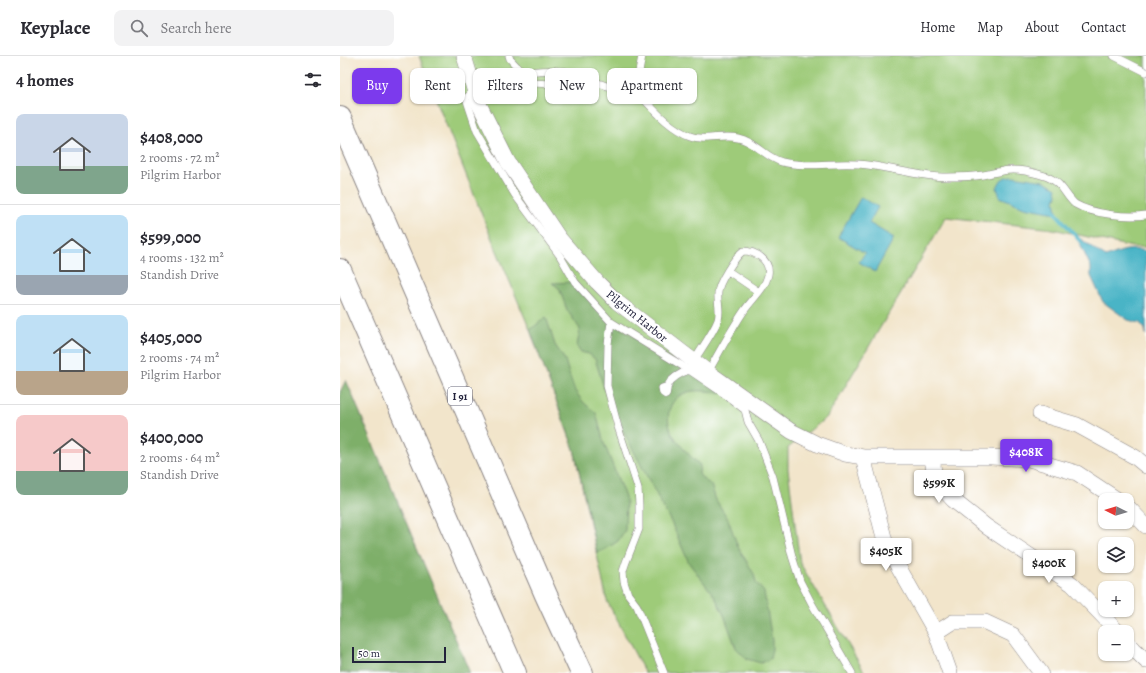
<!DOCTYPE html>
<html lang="en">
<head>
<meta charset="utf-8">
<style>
  :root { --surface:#fff; --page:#f2f2f3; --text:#2b2b33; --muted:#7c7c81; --line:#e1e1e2; --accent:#7c3aed }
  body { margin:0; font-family:Alegreya,serif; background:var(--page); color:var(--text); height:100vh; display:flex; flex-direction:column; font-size:15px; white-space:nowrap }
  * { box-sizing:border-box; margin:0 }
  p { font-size:13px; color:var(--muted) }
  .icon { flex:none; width:22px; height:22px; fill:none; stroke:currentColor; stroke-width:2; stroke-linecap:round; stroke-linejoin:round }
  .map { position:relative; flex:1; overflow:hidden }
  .panel { display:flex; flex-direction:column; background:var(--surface); width:340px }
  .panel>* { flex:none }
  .top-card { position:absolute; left:12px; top:12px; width:380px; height:36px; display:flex; gap:8px }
  .needle { width:26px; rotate:275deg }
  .fabs { position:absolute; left:758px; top:437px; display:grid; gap:8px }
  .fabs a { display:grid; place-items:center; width:36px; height:36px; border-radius:8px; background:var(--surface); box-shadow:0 1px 3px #0004; font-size:20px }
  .scale { position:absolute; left:12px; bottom:10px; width:94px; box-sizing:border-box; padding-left:4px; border:2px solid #22223b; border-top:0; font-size:11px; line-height:14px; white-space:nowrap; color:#22223b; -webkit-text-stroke:3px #fff; paint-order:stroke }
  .price { position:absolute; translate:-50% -34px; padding:0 9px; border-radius:4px; background:#fff; color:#222; font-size:13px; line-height:26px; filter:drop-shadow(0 1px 2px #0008) }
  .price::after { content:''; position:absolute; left:50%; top:24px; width:12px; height:9px; margin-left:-6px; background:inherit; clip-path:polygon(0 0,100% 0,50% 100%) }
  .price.current { background:var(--accent); color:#fff }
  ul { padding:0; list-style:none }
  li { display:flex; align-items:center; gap:12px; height:100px; padding:0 16px }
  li+li { border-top:1px solid var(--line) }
  li span { display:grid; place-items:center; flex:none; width:112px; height:80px; border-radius:8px; color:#555 }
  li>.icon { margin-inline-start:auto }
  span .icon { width:48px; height:48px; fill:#fffc; stroke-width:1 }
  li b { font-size:17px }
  h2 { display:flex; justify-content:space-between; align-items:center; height:48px; padding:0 16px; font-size:17px }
  .chip { padding:0 14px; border-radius:8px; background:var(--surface); box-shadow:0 1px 3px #0004; font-size:14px; line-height:36px }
  .chip.current { background:var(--accent); color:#fff }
  header { display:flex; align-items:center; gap:24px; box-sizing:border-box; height:56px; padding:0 20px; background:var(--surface); border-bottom:1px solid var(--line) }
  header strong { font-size:19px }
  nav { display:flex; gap:22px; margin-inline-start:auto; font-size:14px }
  .search { width:280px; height:36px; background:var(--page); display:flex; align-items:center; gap:10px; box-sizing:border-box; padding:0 14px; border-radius:8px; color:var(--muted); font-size:15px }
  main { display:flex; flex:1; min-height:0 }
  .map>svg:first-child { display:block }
</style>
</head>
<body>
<header>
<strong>Keyplace</strong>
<div class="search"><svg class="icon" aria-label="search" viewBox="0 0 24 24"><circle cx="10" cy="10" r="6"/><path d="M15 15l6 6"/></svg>Search here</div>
<nav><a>Home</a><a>Map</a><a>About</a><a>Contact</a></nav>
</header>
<main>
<section class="panel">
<h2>4 homes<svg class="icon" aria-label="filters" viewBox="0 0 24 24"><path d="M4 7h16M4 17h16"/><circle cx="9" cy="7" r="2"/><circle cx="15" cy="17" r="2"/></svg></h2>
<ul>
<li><span style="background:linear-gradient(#c9d6e8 65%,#7fa58c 0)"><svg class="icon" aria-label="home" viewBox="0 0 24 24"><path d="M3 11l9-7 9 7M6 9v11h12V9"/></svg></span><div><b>$408,000</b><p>2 rooms · 72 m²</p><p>Pilgrim Harbor</p></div></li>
<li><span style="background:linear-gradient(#bfe0f5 75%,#9aa5b1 0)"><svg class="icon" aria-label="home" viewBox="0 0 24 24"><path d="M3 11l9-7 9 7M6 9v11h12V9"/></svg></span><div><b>$599,000</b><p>4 rooms · 132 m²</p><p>Standish Drive</p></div></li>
<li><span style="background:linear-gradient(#bfe0f5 70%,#b9a48a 0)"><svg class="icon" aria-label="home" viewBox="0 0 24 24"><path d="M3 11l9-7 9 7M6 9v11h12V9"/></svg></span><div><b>$405,000</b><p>2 rooms · 74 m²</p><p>Pilgrim Harbor</p></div></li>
<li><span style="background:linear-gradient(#f6c9c9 70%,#7fa58c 0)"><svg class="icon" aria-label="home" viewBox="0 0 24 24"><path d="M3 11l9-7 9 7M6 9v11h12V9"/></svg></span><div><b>$400,000</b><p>2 rooms · 64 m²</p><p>Standish Drive</p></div></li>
</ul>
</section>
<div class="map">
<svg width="806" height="617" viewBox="0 0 806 617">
  <rect width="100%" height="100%" fill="#fff"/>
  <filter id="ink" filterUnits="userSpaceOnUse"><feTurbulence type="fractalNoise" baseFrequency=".025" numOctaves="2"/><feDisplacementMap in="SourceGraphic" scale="8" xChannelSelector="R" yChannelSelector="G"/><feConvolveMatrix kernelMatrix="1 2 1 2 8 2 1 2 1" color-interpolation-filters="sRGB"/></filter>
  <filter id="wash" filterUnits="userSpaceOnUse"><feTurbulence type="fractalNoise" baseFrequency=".012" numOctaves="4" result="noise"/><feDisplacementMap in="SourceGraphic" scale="16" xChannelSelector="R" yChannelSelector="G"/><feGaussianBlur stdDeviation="0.9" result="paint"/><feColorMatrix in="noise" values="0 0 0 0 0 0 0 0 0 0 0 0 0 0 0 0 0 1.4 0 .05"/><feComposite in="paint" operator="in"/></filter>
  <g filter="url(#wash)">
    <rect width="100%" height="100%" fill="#f2e5cb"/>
    <!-- green -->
    <path fill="#9ecb79" stroke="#60765a" d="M79 0H806V191H792L713 173 606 161 487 361 448 392V413L460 507 525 617H305L267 545 234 393 190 274 144 164Z"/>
    <!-- forest -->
    <path fill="#7eaf69" stroke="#506852" d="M235 226 271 266 383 337C374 336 363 334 353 335 329 338 323 361 333 379 340 390 351 401 360 409L359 418 362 422 371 429 376 444 388 463 398 491 414 518 416 527 424 536 432 584V593L430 603 421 607 407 603 396 592 384 559 375 541 349 507 331 466 269 348 255 303 249 298 241 296 237 290 240 273 227 254 219 232 212 227Z
      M206 261 215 289 225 304 229 318 235 335 244 347 256 357 264 387 286 444 285 474 278 485 266 493 257 497 234 393 190 274Z
      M6 324 130 617H0V336Z"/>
    <!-- water -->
    <path fill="#49b4c6" stroke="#366b80" d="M673 120 704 125 716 132 717 139 715 145 717 155 716 157 684 151 660 141 657 132C661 123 662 121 673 120Z
      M521 141 538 151 529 167 554 182 535 216 519 206 525 197 498 181Z
      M741 183C750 189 757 196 766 201 781 195 790 191 806 195V279L805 273 800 267 788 264 763 246 751 220V211L739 186Z"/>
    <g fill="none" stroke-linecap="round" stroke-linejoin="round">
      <!-- stream -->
      <path stroke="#49b4c6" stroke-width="4" d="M716 157 740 185"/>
    </g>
  </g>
  <g filter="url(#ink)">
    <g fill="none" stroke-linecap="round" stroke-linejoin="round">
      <defs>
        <path id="service" d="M169 0 170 3 182 16
          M774 0 806 16
          M293 29C288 30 282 32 278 32 264 32 250 22 237 18 211 10 169 17 144 27 141 28 130 39 126 42L137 75 175 139 220 200 235 226 271 266 349 314 383 337 405 354 408 366 419 385 433 421 452 500 460 525 472 548 512 617
          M293 29 295 34C312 51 327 71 350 80 365 86 382 78 398 82 415 85 426 102 442 106 467 112 493 106 518 108 548 110 577 121 607 121 619 121 631 121 643 119 659 116 668 112 685 115 699 118 713 120 722 132 726 137 730 144 735 148 752 158 787 162 806 159
          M293 29 299 16 302 0
          M138 46 171 30 190 27 214 28
          M388 215 419 236
          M271 266 268 288 267 330 278 371 298 432 299 449V473L286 506 283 515 284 526 288 538 297 550 324 617
          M354 305C361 293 373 277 378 264 381 253 377 247 378 237 378 227 395 201 403 195 415 195 431 204 428 219 425 233 412 243 404 255 391 274 380 295 368 316
          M328 330 322 332 323 337 326 339C327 336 327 332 328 329 332 321 341 317 349 314"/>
        <path id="minor" d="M124 0 138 46 168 106 219 182 257 226 277 246 368 316 451 375 477 388 505 398 523 401H651L689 403 737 417 778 444
          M700 358 737 369 795 401 806 410
          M523 401 546 489 596 577 610 617
          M592 401 595 424 613 444 647 471 732 528 778 576
          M787 450 806 470
          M596 577 613 566H645L673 579 701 617
          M787 586 806 605"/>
        <path id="motorway" d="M0 62 206 539 242 617
          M0 214 175 617"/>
      </defs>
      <!-- service casing -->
      <use href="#service" stroke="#8a8483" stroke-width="8"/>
      <!-- minor casing -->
      <use href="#minor" stroke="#8a8483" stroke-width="16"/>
      <!-- motorway casing -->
      <use href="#motorway" stroke="#8a8483" stroke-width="24"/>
      <!-- service -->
      <use href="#service" stroke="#fff" stroke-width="7"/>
      <!-- minor -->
      <use href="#minor" stroke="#fff" stroke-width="15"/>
      <!-- motorway -->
      <use href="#motorway" stroke="#fff" stroke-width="22"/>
    </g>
  </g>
  <g text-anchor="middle" stroke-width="4" stroke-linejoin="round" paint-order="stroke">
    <!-- shield labels -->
    <rect fill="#fff" stroke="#646476" stroke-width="1" x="108" y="331" width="24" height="18" rx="3"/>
    <g font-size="11" font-weight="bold" fill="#22223b">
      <text x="120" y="344">I 91</text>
    </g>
    <!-- street labels -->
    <g font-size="12" fill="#22223b" stroke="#fff">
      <text transform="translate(297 260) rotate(39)" y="4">Pilgrim Harbor</text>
    </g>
  </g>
</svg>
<div class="fabs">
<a><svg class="needle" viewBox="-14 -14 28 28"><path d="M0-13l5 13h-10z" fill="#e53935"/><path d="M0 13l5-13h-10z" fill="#7c7c81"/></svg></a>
<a><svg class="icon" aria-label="layers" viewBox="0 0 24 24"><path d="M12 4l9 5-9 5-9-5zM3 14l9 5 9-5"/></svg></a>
<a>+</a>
<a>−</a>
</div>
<div class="scale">50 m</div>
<b class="price current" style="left:686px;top:417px">$408K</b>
<b class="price" style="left:599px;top:448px">$599K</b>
<b class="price" style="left:546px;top:516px">$405K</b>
<b class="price" style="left:709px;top:528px">$400K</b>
<div class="top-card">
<a class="chip current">Buy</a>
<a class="chip">Rent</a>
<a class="chip">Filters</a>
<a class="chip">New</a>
<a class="chip">Apartment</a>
</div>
</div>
</main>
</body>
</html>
